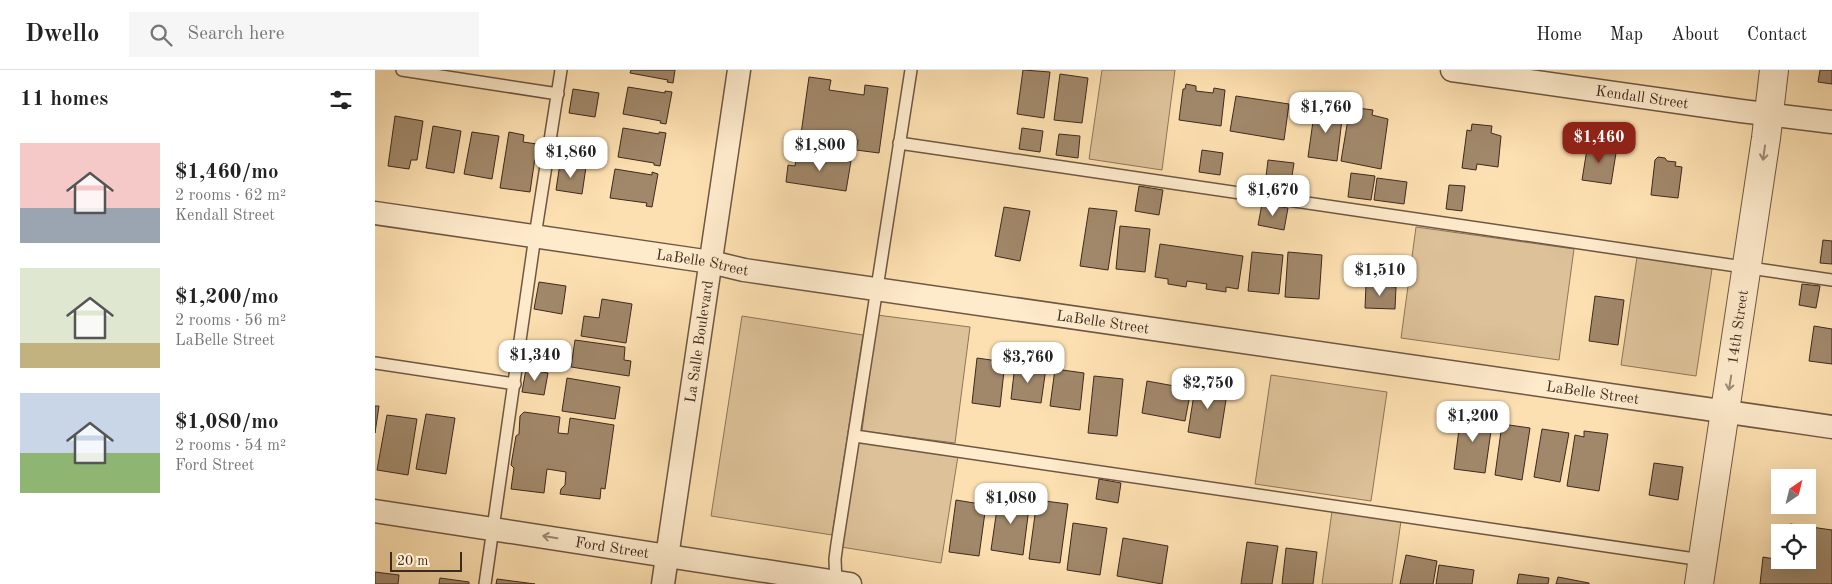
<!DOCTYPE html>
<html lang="en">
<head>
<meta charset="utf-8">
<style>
  :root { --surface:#fff; --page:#f6f6f6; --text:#222; --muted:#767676; --line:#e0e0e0; --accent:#8f2418 }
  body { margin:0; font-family:"Old Standard TT",serif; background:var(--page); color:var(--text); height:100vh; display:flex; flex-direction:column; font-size:19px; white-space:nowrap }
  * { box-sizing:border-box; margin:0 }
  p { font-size:16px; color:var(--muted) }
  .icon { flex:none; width:28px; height:28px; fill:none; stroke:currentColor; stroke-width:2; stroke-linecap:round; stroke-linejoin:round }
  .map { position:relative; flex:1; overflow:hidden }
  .drawer { display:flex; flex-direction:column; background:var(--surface); width:375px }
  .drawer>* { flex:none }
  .needle { width:32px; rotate:35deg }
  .fabs { position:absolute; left:1396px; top:399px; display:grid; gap:10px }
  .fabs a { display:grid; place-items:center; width:45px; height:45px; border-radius:0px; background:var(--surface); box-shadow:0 5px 20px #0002; font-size:25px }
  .scale { position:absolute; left:15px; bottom:12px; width:72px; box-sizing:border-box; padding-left:5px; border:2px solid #3e291d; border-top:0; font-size:14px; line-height:18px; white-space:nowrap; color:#3e291d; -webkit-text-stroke:4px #feebcc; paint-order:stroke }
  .price { position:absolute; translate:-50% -42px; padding:0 11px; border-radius:10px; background:#fff; color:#222; font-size:16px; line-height:32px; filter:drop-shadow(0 1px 2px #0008) }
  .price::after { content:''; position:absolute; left:50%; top:30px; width:15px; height:11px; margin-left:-8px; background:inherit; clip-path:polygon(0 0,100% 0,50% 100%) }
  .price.current { background:var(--accent); color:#fff }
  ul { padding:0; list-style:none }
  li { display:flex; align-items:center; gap:15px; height:125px; padding:0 20px }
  li span { display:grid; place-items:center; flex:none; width:140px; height:100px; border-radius:0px; color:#555 }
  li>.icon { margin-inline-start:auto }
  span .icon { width:60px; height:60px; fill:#fffc; stroke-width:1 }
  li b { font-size:21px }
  h2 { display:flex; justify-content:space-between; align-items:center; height:60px; padding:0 20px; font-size:21px }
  header { display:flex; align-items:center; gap:30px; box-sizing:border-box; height:70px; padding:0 25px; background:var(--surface); border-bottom:1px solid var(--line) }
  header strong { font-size:24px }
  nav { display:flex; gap:28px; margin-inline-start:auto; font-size:18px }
  .search { width:350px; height:45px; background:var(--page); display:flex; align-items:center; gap:12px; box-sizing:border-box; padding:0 18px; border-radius:0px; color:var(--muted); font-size:19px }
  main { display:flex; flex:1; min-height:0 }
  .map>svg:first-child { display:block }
</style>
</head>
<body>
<header>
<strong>Dwello</strong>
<div class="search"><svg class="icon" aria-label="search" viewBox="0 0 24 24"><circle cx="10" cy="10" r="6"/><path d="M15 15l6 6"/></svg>Search here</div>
<nav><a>Home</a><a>Map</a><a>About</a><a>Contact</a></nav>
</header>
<main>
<section class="drawer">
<h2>11 homes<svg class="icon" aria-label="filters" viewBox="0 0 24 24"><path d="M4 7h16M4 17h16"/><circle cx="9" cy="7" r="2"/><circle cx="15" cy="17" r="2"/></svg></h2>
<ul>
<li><span style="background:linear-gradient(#f6c9c9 65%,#9aa5b1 0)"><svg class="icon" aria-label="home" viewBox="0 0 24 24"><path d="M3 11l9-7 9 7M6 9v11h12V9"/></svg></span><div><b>$1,460/mo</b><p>2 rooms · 62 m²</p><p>Kendall Street</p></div></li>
<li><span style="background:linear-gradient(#dfe7d0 75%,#c2b280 0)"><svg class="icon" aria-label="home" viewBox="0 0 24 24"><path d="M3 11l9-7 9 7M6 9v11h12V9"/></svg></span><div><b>$1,200/mo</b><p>2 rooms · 56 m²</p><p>LaBelle Street</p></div></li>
<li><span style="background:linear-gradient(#c9d6e8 60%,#8fb573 0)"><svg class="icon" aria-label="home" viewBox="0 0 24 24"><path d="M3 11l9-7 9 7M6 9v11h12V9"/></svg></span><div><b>$1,080/mo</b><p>2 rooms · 54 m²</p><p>Ford Street</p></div></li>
</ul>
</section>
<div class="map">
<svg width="1457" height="514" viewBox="0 0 1457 514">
  <rect width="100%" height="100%" fill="#fde0b1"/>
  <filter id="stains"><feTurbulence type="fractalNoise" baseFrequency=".004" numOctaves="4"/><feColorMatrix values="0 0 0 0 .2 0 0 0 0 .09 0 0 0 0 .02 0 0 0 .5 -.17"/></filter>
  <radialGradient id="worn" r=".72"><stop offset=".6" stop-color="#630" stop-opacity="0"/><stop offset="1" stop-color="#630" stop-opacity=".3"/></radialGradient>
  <!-- green -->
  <path fill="#ddc198" stroke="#8e755a" d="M727 0H800L787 100 714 89Z
    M1041 157 1199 179 1184 290 1026 268Z
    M1262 187 1337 199 1321 306 1246 295Z
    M502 245 595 257 580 373 487 361Z
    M367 246 488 265 457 465 336 446Z
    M896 305 1012 322 996 431 880 414Z
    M483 370 583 386 566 493 466 477Z
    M957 441 1026 451 1017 514H947Z"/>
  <!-- building -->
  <path fill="#a1886a" stroke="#3e291d" d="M256 0H300L298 13 292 12 293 10 255 3Z
    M648 0 675 2 669 48 642 44Z
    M1445 0H1457V14L1443 12Z
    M685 4 713 8 707 53 679 50Z
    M434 7 456 10 454 20 489 25 490 15 513 18 504 83 481 80 483 70 447 65 446 75 425 71Z
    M811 14 821 16V21L838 23 839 18 850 20 846 56 804 50 808 19H810Z
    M253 17 290 23V21L297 22 291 54 285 53 286 51 248 44Z
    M198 19 224 23 220 47 194 43Z
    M861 26 914 34 909 70 855 61Z
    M940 37 968 41 962 91 933 87Z
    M975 37 998 40 997 45 1013 49 1006 99 966 91Z
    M20 46 48 51 42 90H36L34 99 13 96Z
    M1097 54 1117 56 1116 63 1126 66 1123 97 1102 94 1101 100 1087 98 1092 60 1096 61Z
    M58 56 86 61 79 103 51 98Z
    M248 58 284 64V62L291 63 285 96 279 95V93L243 87Z
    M647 58 668 61 665 82 644 79Z
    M97 62 124 66 117 109 89 104Z
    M134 62 149 65 148 72 162 74 155 122 125 118Z
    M684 64 705 66 703 88 681 85Z
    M1213 73 1242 77 1236 114 1207 110Z
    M827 80 848 83 845 105 824 102Z
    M422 83 476 91 471 121 411 112 413 95 420 96Z
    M1283 87 1290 88 1292 91 1301 92 1300 96 1307 97 1303 128 1276 125 1280 90Z
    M893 90 919 93 915 119 890 115Z
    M185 93 211 97 207 124 181 120Z
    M240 99 277 105V102L283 104 277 137 271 136 272 133 235 128Z
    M976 103 1000 106 996 130 973 127Z
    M1002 108 1032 112 1029 134 999 130Z
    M1074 115 1090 116 1087 141 1071 139Z
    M764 116 788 120 784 145 760 141Z
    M887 134 913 138 909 160 883 155Z
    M629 137 655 141 645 191 620 186Z
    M714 138 742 141 733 200 705 196Z
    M745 156 775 159 770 202 741 199Z
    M1448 170 1457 171V194L1445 193Z
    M785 174 868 186 863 219 851 217V222L831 219 832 214 812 211 811 217 793 214V209L780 207Z
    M877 182 908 185 904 224 873 221Z
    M913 182 947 185 944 229 910 227Z
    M164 212 191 216 187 244 159 239Z
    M1427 214 1445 216 1441 238 1424 235Z
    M991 215 1021 217 1020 239 990 238Z
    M1220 226 1249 230 1243 275 1214 271Z
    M227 229 257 234 251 273 206 266 209 246 224 248Z
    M1439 256 1457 259V294L1434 291Z
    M200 270 250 277 249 290 256 291 254 306 196 297Z
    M602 288 630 292 625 337 597 333Z
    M640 295 671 298 666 333 636 329Z
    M151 299 173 303 169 325 147 322Z
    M680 299 709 303 705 340 675 336Z
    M719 306 748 309 742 366 713 363Z
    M192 308 245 317 240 349 187 341Z
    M772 311 816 319 810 351 767 343Z
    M821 312 853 317 845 368 813 362Z
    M0 336H4L0 363Z
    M149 342 185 347 183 363 193 364 195 348 239 355 230 419 226 418 225 429 185 424 186 419 190 415 191 402 172 399 169 423 136 419 139 398 136 395 141 366 144 364 145 346Z
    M1086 343 1118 347 1110 403 1079 399Z
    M51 344 80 348 71 404 41 399Z
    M12 345 42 349 33 405 2 400Z
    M1127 354 1155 358 1147 410 1120 405Z
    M1167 359 1194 363 1185 412 1159 407Z
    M1209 361 1233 364 1224 421 1192 416 1200 365 1209 367Z
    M1279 393 1308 397 1303 430 1274 425Z
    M724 409 746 413 743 433 721 429Z
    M624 425 655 430 648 485 616 480Z
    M581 430 611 435 604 486 574 482Z
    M662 430 693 434 685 493 654 489Z
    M698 453 732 458 725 505 692 500Z
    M1415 454 1457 460V514H1385L1388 487 1405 490H1432V462H1414Z
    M748 468 793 476 787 514 742 506Z
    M872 472 903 476 897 514H866Z
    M911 478 942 482 938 514H907Z
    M1031 485 1062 491 1058 514H1025Z
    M1064 495 1099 500 1097 514H1061Z
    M0 502 24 505 23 514H0Z
    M1144 504 1174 508 1173 514H1142Z
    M1183 507 1214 513V514H1181Z
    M65 508 94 512V514H64Z
    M122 509 160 514H121Z"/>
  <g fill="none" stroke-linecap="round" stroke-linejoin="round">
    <defs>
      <path id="service" d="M27 0 183 24
        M524 73 1457 210
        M0 293 140 314
        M480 366 1327 490
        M110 514 160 166 186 0
        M461 514 460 489 462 474 536 0"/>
      <g id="minor">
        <path id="s1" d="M1077 0 1366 41 1457 52"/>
        <path id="s2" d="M0 143 336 192 369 200 1457 357"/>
        <path id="s3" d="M0 441 475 514"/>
        <path id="s4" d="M288 514 364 0"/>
      </g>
      <g id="tertiary">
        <path id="s5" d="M1324 514 1391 68 1399 0"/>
      </g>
    </defs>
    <!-- service casing -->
    <use href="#service" stroke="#6e5742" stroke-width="14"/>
    <!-- minor casing -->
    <use href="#minor" stroke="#6e5742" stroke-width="25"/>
    <!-- tertiary casing -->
    <use href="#tertiary" stroke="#6e5742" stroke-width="30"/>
    <!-- service -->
    <use href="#service" stroke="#feebcc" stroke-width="11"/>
    <!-- minor -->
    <use href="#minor" stroke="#feebcc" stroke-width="22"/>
    <!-- tertiary -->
    <use href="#tertiary" stroke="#feebcc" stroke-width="28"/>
  </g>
  <!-- one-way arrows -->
  <defs><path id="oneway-shaft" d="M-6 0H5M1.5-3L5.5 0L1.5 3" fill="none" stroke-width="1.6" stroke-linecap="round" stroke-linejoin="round" transform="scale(1.25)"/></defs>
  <g stroke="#9e8a74">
    <use href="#oneway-shaft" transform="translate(1389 83) rotate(98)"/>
    <use href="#oneway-shaft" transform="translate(1355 313) rotate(99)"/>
    <use href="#oneway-shaft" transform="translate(175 467) rotate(-171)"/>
  </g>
  <g text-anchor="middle" stroke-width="4" stroke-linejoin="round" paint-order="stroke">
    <!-- street labels -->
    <g font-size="15" fill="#3e291d" stroke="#feebcc">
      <text dy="5" stroke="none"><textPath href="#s1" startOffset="192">Kendall Street</textPath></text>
      <text dy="5" stroke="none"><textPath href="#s2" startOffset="331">LaBelle Street</textPath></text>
      <text dy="5" stroke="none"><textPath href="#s2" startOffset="736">LaBelle Street</textPath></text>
      <text dy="5" stroke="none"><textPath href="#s5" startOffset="260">14th Street</textPath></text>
      <text dy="5" stroke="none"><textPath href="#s4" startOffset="245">La Salle Boulevard</textPath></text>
      <text dy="5" stroke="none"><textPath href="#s2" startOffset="1231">LaBelle Street</textPath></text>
      <text dy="5" stroke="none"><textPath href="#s3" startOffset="240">Ford Street</textPath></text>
    </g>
  </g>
  <rect width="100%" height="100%" filter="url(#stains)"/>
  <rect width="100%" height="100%" fill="url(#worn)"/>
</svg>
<div class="fabs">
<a><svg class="needle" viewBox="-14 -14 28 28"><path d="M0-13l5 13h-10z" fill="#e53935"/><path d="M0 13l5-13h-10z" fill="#767676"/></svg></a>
<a><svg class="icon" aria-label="locate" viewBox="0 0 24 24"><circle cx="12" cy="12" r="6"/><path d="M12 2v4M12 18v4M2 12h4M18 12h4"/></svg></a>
</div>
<div class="scale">20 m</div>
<b class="price" style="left:951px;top:64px">$1,760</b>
<b class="price current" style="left:1224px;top:94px">$1,460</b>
<b class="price" style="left:445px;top:102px">$1,800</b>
<b class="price" style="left:196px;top:109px">$1,860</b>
<b class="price" style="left:898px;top:147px">$1,670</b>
<b class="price" style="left:1005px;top:227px">$1,510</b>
<b class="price" style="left:160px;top:312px">$1,340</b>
<b class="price" style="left:653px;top:314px">$3,760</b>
<b class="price" style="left:833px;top:340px">$2,750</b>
<b class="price" style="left:1098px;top:373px">$1,200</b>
<b class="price" style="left:636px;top:455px">$1,080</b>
</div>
</main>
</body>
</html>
